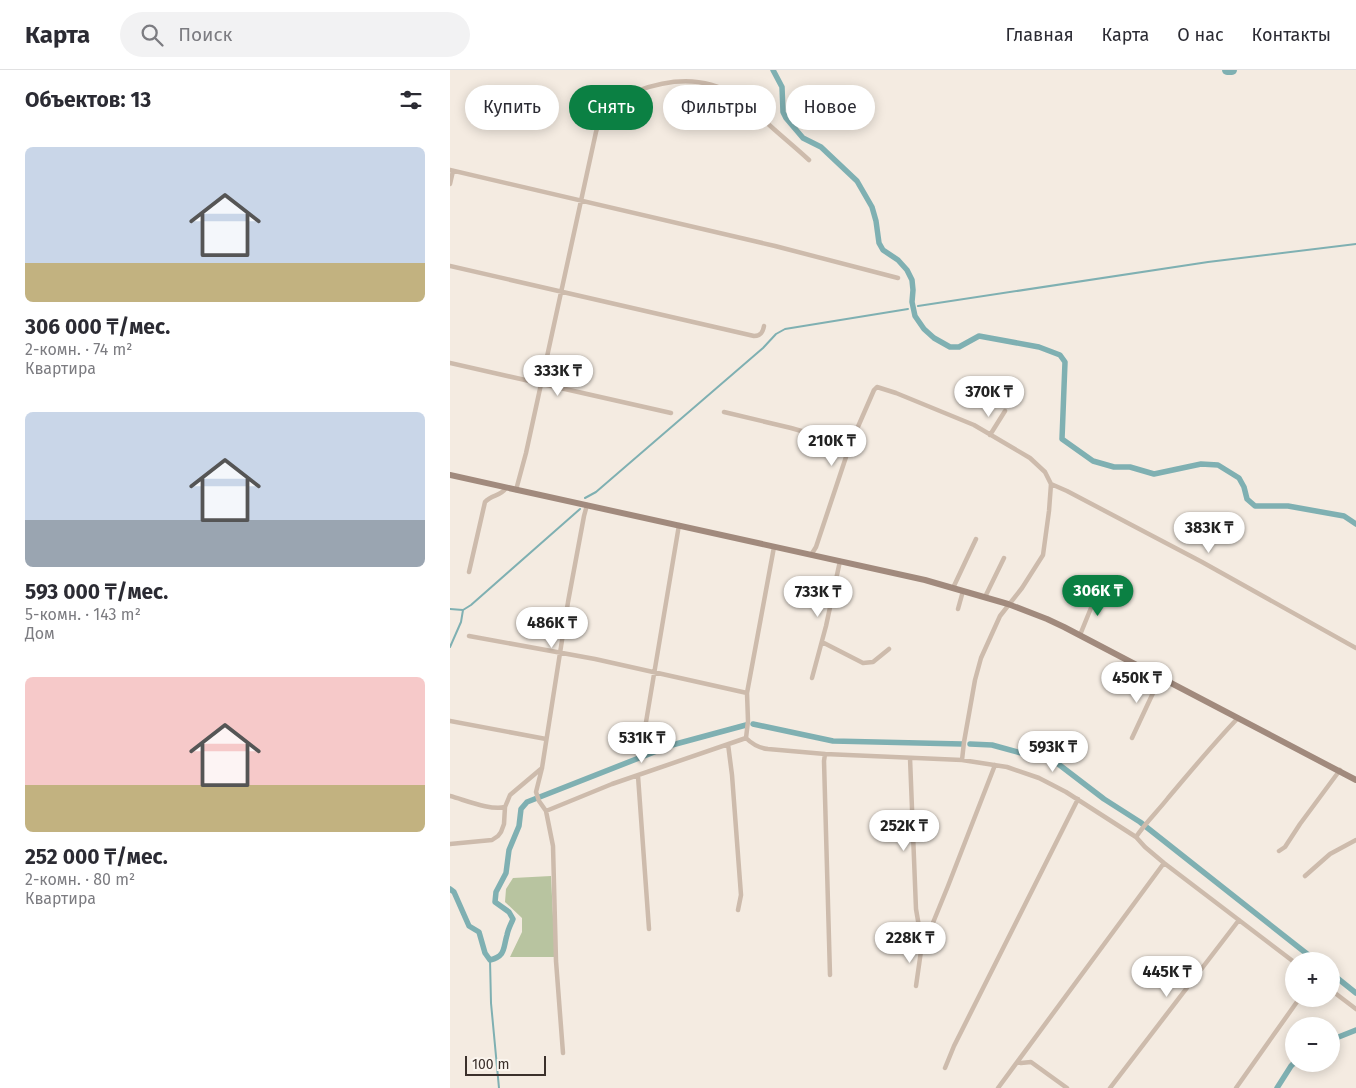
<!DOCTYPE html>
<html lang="ru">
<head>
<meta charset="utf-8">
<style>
  :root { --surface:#fff; --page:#f2f2f3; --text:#2b2b33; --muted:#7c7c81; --line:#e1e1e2; --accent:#0b8043 }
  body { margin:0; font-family:"Fira Sans",sans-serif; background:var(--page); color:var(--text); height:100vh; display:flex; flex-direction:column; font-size:19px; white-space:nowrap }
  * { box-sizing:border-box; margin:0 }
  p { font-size:16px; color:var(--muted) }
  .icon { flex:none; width:28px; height:28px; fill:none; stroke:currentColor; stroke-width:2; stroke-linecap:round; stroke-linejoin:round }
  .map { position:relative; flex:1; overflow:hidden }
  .panel { display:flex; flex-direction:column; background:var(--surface); width:450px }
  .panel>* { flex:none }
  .banner { position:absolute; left:15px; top:15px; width:475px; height:45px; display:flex; gap:10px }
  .buttons { position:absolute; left:835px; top:882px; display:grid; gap:10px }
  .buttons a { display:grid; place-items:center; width:55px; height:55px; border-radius:50%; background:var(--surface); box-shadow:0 2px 12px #0003; font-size:25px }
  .scale { position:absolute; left:15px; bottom:12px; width:81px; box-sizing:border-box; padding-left:5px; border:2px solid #3b302b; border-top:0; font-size:14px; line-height:18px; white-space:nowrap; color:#3b302b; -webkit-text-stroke:4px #fbf5ee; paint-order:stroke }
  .price { position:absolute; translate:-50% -42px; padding:0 11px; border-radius:18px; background:#fff; color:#222; font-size:16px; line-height:32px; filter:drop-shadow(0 1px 2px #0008) }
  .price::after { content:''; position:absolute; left:50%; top:30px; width:15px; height:11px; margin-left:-8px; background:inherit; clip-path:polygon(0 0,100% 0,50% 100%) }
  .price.on { background:var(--accent); color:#fff }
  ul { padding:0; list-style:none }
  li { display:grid; align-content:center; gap:10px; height:265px; padding:0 25px }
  li span { display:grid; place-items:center; height:155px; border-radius:8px; color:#555 }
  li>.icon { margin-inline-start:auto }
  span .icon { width:90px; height:90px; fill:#fffc; stroke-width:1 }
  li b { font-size:21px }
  h2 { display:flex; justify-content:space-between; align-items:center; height:60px; padding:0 25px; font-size:21px }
  .tag { padding:0 18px; border-radius:22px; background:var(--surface); box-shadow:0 2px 12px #0003; font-size:18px; line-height:45px }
  .tag.on { background:var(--accent); color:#fff }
  header { display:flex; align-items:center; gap:30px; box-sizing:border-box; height:70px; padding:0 25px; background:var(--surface); border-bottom:1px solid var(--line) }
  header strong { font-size:24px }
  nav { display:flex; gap:28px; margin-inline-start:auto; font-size:18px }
  .search { width:350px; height:45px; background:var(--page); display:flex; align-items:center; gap:12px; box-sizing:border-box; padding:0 18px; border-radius:28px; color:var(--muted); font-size:19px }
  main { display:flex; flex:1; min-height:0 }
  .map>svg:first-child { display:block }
</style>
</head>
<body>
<header>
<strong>Карта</strong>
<div class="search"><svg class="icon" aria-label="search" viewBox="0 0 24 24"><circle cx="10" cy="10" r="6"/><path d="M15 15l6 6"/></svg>Поиск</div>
<nav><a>Главная</a><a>Карта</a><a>О нас</a><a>Контакты</a></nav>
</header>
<main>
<section class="panel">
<h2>Объектов: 13<svg class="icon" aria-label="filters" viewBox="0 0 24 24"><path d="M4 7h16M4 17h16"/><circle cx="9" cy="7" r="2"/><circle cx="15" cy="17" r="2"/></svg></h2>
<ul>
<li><span style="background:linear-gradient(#c9d6e8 75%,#c2b280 0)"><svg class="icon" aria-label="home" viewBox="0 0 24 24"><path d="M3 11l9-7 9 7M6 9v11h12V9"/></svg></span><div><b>306 000 ₸/мес.</b><p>2-комн. · 74 m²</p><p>Квартира</p></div></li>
<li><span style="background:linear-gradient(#c9d6e8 70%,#9aa5b1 0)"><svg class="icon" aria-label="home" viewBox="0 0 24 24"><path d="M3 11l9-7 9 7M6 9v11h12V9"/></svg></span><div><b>593 000 ₸/мес.</b><p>5-комн. · 143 m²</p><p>Дом</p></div></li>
<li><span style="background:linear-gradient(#f6c9c9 70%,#c2b280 0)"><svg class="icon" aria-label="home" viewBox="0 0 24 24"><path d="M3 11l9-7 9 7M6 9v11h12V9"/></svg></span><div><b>252 000 ₸/мес.</b><p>2-комн. · 80 m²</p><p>Квартира</p></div></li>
</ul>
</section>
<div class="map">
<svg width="906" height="1018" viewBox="0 0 906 1018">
  <rect width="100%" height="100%" fill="#f4ebe1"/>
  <!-- green -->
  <path fill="#b8c4a0" d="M101 806 105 887H60L72 862V848L55 832 56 819 63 808Z"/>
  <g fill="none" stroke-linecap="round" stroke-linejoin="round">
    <!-- stream -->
    <path stroke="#7fb0b2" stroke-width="2" d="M468 236 758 192 906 174
      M135 428 146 422 313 278 326 264 335 259 458 239
      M0 539 13 540 21 535 130 439
      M0 577 11 552 13 540
      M40 890 41 933 49 1018"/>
    <!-- canal -->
    <path stroke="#7fb0b2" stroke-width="5.5" d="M323 0 332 17 333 42 336 48 353 68 371 77 407 111 422 137 426 151 429 173 433 180 448 190 457 200 462 210 463 220 462 232 465 246 474 259 484 268 500 277H509L529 266 589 277 610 285 615 292 612 369 643 391 664 397H680L704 404 751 394 768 395 789 408 794 417 797 429 805 436H838L894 446 906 454
      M303 654 383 671 512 674
      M520 674 542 675 607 693 654 729 690 752 866 891
      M0 819 4 822 19 856 29 862 35 883 40 890C56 886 53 878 57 865 58 859 61 854 63 849L59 842 45 832 46 822 56 803 59 780 69 756 71 739 77 732 222 675 296 655
      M881 903 906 923
      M881 970 906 960
      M827 1018 841 996 844 993"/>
    <!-- river -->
    <path stroke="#7fb0b2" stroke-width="10" d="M777 0H782"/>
    <!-- minor -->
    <path stroke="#cdbbac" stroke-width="4.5" d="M0 100 325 176 448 208
      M0 114 3 101
      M0 196 304 266C311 266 313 262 314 256
      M0 293 221 343
      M274 342 341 358 400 375
      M540 365 555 341
      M601 414 617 421 752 492 906 578
      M66 420 76 383 146 62C153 35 162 31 187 21 219 9 254 6 284 25 295 32 306 43 316 52 330 65 345 77 359 90
      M324 477 297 623 298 651 296 668C303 675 309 678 318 679L375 684 512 690 557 697 589 708 616 722 686 767 695 777 714 793 844 892
      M361 485 366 477 400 375 424 320 427 317 446 323 524 355 580 388 595 402 601 414 599 441 593 485 572 518 550 546 531 588 525 610 514 672 512 690
      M19 502 35 432C42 424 50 427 56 418
      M503 518 526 469
      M535 527 554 488
      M508 539 513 521
      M630 565 643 533 651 521
      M19 566 145 589 297 623
      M372 572 413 593 423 592 439 579
      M362 608 376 556 390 491
      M0 651 96 669
      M196 652 229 455
      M682 668 710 608
      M278 674 282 705 291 825 288 840
      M375 684 374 691 380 905
      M460 688 466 839 472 874 466 916
      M188 706 199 859
      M0 726C15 730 41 741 55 737
      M96 741 162 714 296 668
      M686 767C695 753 708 741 718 728 741 701 763 674 788 648
      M0 774 42 770 48 766 51 762 54 754 55 737 60 725 92 698
      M829 781 835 777 850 754 890 700
      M855 806 880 784 906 770
      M472 874 480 860 498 816 545 695
      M881 920 906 939
      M113 983 106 891 103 776 96 741 89 731 86 722 92 698 118 532 134 446 137 435
      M568 992 571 993 581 992 617 1018
      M495 998 504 976 628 729
      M548 1018 714 793
      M660 1018 789 850
      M786 1018 849 929"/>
    <!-- secondary -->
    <path stroke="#a18a7d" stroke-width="6" d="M0 405 475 510 558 534 597 549 614 557 906 710"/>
  </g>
</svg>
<div class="buttons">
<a>+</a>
<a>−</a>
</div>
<div class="scale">100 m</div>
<b class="price" style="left:108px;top:327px">333K ₸</b>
<b class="price" style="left:539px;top:348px">370K ₸</b>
<b class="price" style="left:382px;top:397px">210K ₸</b>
<b class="price" style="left:759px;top:484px">383K ₸</b>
<b class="price on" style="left:648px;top:547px">306K ₸</b>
<b class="price" style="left:368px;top:548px">733K ₸</b>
<b class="price" style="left:102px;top:579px">486K ₸</b>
<b class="price" style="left:687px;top:634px">450K ₸</b>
<b class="price" style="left:192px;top:694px">531K ₸</b>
<b class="price" style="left:603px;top:703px">593K ₸</b>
<b class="price" style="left:454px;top:782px">252K ₸</b>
<b class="price" style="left:460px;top:894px">228K ₸</b>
<b class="price" style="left:717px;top:928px">445K ₸</b>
<div class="banner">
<a class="tag">Купить</a>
<a class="tag on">Снять</a>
<a class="tag">Фильтры</a>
<a class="tag">Новое</a>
</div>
</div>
</main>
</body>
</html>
